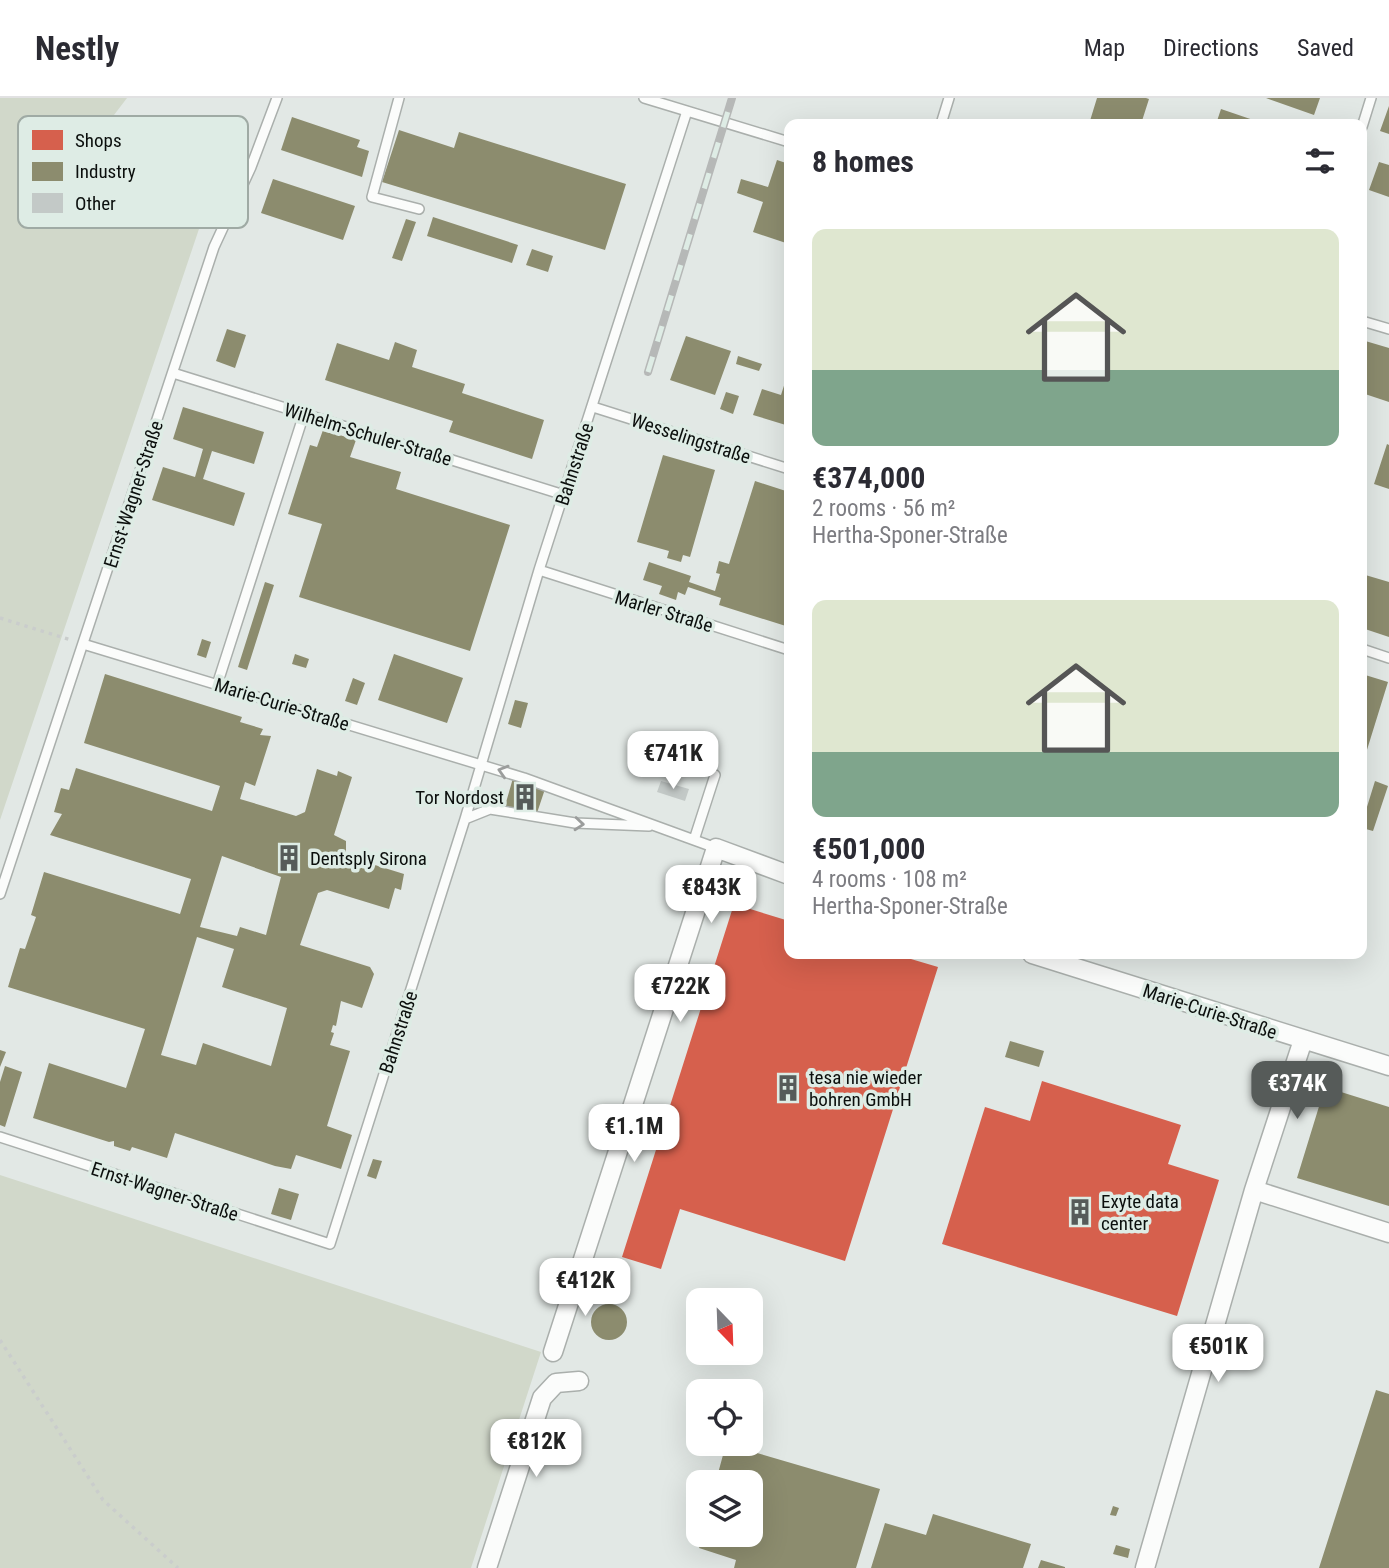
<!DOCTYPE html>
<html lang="en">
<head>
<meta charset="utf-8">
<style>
  :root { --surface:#fff; --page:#f7f7f7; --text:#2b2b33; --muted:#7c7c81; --line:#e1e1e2; --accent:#565b59 }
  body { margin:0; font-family:"Roboto Condensed",sans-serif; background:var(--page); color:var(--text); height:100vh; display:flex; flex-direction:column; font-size:26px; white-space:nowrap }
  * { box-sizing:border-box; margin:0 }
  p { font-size:23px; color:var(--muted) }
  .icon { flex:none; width:38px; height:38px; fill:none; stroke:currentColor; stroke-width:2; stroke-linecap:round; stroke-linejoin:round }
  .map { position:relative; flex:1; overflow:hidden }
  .details { position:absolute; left:784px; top:21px; width:583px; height:840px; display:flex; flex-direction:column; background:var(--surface); border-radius:14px; box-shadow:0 7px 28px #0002 }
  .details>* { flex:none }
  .needle { width:46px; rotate:157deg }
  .fabs { position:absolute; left:686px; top:1190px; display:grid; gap:14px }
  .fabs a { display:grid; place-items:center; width:77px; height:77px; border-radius:14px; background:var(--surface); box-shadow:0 7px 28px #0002; font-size:35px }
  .price { position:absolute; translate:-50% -60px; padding:0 16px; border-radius:14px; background:#fff; color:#222; font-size:23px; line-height:46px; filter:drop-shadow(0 2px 4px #0008) }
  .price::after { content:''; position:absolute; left:50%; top:42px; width:21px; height:16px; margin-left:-10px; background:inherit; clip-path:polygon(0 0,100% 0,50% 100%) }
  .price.active { background:var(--accent); color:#fff }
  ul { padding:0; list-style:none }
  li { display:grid; align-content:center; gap:14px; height:371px; padding:0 28px }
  li span { display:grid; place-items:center; height:217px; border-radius:14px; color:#555 }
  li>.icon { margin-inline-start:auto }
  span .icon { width:126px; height:126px; fill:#fffc; stroke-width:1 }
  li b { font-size:30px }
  h2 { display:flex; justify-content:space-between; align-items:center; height:84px; padding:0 28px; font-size:30px }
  header { display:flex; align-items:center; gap:42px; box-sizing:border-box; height:98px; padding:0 35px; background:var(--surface); border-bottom:2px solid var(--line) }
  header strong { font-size:33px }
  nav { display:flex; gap:38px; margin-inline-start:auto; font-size:24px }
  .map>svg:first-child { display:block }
</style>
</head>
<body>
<header>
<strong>Nestly</strong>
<nav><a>Map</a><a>Directions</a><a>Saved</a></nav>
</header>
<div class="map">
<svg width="1389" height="1470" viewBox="0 0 1389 1470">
  <rect width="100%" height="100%" fill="#e2e8e5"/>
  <!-- green -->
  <path fill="#d1d8ca" d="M0 0H127L78 64 202 122 0 722Z
    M0 1077 541 1254 471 1470H0Z"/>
  <!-- shops -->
  <path fill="#d6604d" d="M734 806 789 823V856H894L938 869 845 1163 680 1111 661 1171 622 1159Z
    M1042 983 1181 1027 1168 1066 1219 1082 1177 1218 942 1146 985 1009 1030 1023Z"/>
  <!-- industry -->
  <path fill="#8c8c6e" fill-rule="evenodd" d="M1097 0H1146L1149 1 1141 26H1089Z
    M1266 0H1320L1314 17Z
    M1389 8V36L1380 33Z
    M1221 11 1265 26H1216Z
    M292 19 360 42 357 49 369 53 362 79 281 52Z
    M399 32 454 50 459 34 626 86 605 152 382 84Z
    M777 62 789 66V146L753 134 763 104 737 95 741 81 768 89Z
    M1379 64 1389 67V99L1369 92Z
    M273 81 355 108 343 142 261 115Z
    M433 119 518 147 512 165 427 138Z
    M406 121 416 124 402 163 392 160Z
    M532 151 553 158 548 174 526 167Z
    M227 231 246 237 235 270 216 263Z
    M686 238 731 253 715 297 670 282Z
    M1362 242 1389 250V304L1362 295Z
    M395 244 417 252 412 269 465 286 462 295 544 322 532 361 449 334 453 323 325 282 337 245 389 262Z
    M738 258 762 266 759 273 736 266Z
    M789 272V328L753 317 762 291 781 297Z
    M726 294 739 298 733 316 720 311Z
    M183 309 264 334 254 366 212 353 203 381 245 395 234 428 152 402 163 369 195 379 203 351 173 341Z
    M323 332 356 342 350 359 401 374 396 391 510 427 470 553 299 499 322 426 288 416 310 347 317 349Z
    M1387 346 1389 347V391L1374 386Z
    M663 357 715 372 690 459 683 457 681 464 667 460 669 453 637 444Z
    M755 383 789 394V529L719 507 721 500 688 489 685 497 678 494 676 502 659 496 662 488 643 482 649 464 691 478 689 484 715 493 720 476 716 475 719 463 729 466Z
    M1362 476 1389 484V539L1362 530Z
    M265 484 274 487 247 572 238 569Z
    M202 541 211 544 206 560 197 557Z
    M295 556 309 561 306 570 292 566Z
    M394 556 463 580 447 625 378 602Z
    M105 576 242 619 240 624 263 631 260 637 271 638 255 688 245 684 240 701 296 718 305 714 317 671 337 678 338 673 352 679 334 737 346 743V758L404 776 401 792 395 790 389 811 327 792 318 795 300 847 370 869 374 876 362 910 341 903 336 928 333 927 331 934 334 935 330 947 350 953 327 1028 352 1037 341 1071 296 1057 291 1071 275 1068 175 1035 167 1060 132 1049 130 1053 114 1048V1043L109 1044 33 1020 49 965 126 990 145 931 8 889 20 850 25 851 36 819 31 817 44 774 180 816 191 781 50 737 62 716 54 714 61 690 69 692 76 670 212 713 220 688 84 645ZM222 758 281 779 266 837 240 829 237 838 200 829ZM197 839 234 851 222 889 287 910 271 968 203 945 196 967 161 957Z
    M1362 576 1388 584 1362 668Z
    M353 580 365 585 357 607 345 603Z
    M515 602 528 605 521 630 508 626Z
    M513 680 545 691 536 718 505 708Z
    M1375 683 1388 688 1373 733 1362 730V725Z
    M1010 943 1044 953 1039 969 1005 959Z
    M0 952 6 954 0 969Z
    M5 968 22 974 5 1029 0 1027V984Z
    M1325 989 1389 1009V1108L1297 1080Z
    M373 1061 382 1063 376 1081 367 1078Z
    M279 1090 299 1096 291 1122 271 1116Z
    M591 1224a18 18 0 1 1 36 0a18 18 0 1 1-36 0Z
    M1376 1292 1389 1296V1470H1319Z
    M726 1346 880 1391 856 1470H734L736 1462 699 1450 703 1437H751V1415L758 1391 751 1389V1384H736L717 1379Z
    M1113 1408 1119 1410 1116 1418 1110 1417Z
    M933 1416 1031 1446 1023 1470H871L885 1425 926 1437Z
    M1116 1447 1130 1451 1128 1460 1113 1456Z
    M1041 1462 1065 1469V1470H1038Z"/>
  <!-- building -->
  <path fill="#c3c9c7" d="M661 683 689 691 685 703 657 694Z"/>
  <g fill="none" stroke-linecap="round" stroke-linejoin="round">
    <defs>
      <path id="lane" d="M399 0 372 99 419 111
        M644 0 789 44
        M941 26 949 0
        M1362 29 1371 0
        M1362 223 1389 231
        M173 275 564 397
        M593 309 789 371
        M539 472 789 552
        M83 546 524 680 716 750
        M1362 551 1389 560
        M217 587 304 316
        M465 721 490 711 575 725 649 728
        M694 742 715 677
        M0 796 214 149 251 69 277 0
        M0 1039 330 1146 465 721 539 472 687 13"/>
      <path id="street" d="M1032 856 1389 968
        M1254 1092 1389 1135
        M553 1254 716 750 789 777
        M487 1470 542 1300 556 1285 579 1283
        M1145 1470 1254 1092 1303 942"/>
    </defs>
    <!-- lane casing -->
    <use href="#lane" stroke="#aaafac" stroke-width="12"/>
    <!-- street casing -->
    <use href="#street" stroke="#aaafac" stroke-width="21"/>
    <!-- path -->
    <path stroke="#cacdcc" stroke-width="3.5" stroke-dasharray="3.5 5" stroke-linecap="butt" d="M0 520 71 542
      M0 1242 103 1402 178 1470"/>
    <!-- lane -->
    <use href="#lane" stroke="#fbfcfb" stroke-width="9"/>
    <!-- street -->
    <use href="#street" stroke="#fbfcfb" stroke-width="18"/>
    <defs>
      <path id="rail" d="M648 274 732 0"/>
    </defs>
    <!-- rail casing -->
    <use href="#rail" stroke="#b6b8b7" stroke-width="8"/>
    <!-- rail -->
    <use href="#rail" stroke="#deece5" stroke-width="5" stroke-dasharray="16" stroke-linecap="butt"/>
  </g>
  <!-- one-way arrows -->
  <defs><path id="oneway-chevron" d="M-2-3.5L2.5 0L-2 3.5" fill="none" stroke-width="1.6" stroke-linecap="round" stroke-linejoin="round" transform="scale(1.75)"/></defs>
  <g stroke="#9b9d9c">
    <use href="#oneway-chevron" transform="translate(503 673) rotate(-163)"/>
    <use href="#oneway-chevron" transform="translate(579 726) rotate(5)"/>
  </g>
  <!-- icons -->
  <defs>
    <symbol id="building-bare" viewBox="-9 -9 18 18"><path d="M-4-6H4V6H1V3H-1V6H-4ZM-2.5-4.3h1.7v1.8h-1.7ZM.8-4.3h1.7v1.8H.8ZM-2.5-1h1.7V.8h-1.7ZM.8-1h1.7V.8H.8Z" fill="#565b59" stroke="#deece5" stroke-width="2.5" paint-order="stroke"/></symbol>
  </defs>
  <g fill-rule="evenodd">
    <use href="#building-bare" x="506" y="680" width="38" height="38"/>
    <use href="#building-bare" x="270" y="741" width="38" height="38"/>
    <use href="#building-bare" x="769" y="971" width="38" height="38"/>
    <use href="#building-bare" x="1061" y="1095" width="38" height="38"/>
  </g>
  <g text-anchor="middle" stroke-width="7" stroke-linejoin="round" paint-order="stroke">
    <!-- street labels -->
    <g font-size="19" fill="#0b0f0d" stroke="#deece5">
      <text transform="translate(368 336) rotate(17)" y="7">Wilhelm-Schuler-Straße</text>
      <text transform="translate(691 340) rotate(18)" y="7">Wesselingstraße</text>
      <text transform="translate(574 366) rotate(-72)" y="7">Bahnstraße</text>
      <text transform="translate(133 396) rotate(-72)" y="7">Ernst-Wagner-Straße</text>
      <text transform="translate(664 513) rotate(17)" y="7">Marler Straße</text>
      <text transform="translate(282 606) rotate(17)" y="7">Marie-Curie-Straße</text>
      <text transform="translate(1210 913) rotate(18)" y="7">Marie-Curie-Straße</text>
      <text transform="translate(398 934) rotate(-72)" y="7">Bahnstraße</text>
      <text transform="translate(165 1093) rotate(18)" y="7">Ernst-Wagner-Straße</text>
    </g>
    <!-- poi labels -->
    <g font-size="19" fill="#0b0f0d" stroke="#deece5" text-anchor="start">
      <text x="504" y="706" text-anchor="end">Tor Nordost</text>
      <text x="310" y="767">Dentsply Sirona</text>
      <text x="809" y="986">tesa nie wieder<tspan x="809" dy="22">bohren GmbH</tspan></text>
      <text x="1101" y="1110">Exyte data<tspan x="1101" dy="22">center</tspan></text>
    </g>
  </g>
  <!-- legend -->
  <rect x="18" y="18" width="230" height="112" rx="10" fill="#deece5" stroke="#9faaa4" stroke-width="2"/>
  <rect x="32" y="32" width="31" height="20" fill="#d6604d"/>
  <rect x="32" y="64" width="31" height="19" fill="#8c8c6e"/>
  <rect x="32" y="95" width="31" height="20" fill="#c3c9c7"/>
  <g font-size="19" fill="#0b0f0d">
    <text x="75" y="49">Shops</text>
    <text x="75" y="80">Industry</text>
    <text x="75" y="112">Other</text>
  </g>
</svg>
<div class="fabs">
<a><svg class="needle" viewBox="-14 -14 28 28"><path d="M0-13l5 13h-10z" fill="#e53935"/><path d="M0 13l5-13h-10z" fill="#7c7c81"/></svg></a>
<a><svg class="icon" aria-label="locate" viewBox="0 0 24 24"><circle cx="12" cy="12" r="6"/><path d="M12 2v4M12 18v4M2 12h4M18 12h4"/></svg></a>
<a><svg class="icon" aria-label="layers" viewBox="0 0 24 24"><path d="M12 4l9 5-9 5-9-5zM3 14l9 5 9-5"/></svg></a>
</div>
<b class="price" style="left:673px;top:693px">€741K</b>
<b class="price" style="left:711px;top:827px">€843K</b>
<b class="price" style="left:680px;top:926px">€722K</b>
<b class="price active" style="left:1297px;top:1023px">€374K</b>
<b class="price" style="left:634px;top:1066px">€1.1M</b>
<b class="price" style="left:585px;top:1220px">€412K</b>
<b class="price" style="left:1218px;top:1286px">€501K</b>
<b class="price" style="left:536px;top:1381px">€812K</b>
<section class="details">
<h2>8 homes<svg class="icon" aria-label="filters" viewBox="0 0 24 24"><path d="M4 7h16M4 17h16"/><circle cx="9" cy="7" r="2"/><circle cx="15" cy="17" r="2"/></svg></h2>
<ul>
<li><span style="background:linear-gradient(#dfe7d0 65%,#7fa58c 0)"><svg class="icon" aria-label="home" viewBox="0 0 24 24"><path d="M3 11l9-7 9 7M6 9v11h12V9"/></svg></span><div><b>€374,000</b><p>2 rooms · 56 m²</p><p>Hertha-Sponer-Straße</p></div></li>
<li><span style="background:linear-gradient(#dfe7d0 70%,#7fa58c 0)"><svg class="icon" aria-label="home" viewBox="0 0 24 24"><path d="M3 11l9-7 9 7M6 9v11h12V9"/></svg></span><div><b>€501,000</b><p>4 rooms · 108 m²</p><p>Hertha-Sponer-Straße</p></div></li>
</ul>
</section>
</div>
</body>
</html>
